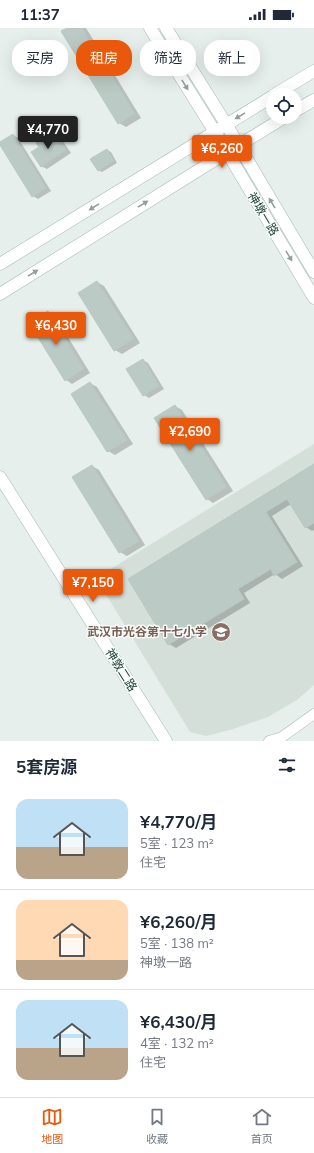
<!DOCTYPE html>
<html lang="zh">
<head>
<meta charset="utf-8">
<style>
  :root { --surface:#fff; --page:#f2f2f3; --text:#1f2937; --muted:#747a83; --line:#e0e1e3; --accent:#ea580c }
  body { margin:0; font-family:Mulish,"Noto Sans SC",sans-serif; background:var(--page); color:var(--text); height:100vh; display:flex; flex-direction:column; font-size:15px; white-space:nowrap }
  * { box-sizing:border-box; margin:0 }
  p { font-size:13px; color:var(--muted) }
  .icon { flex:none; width:22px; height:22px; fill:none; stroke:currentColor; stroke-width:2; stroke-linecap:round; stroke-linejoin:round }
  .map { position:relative; height:713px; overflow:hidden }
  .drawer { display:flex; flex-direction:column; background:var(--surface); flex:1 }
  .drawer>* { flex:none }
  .guide { position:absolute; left:12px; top:12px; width:290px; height:36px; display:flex; gap:8px }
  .controls { position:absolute; left:266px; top:60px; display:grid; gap:8px }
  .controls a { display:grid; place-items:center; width:36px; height:36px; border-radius:50%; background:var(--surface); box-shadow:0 4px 16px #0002; font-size:20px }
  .price { position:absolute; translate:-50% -34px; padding:0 9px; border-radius:4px; background:var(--accent); color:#fff; font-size:13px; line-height:26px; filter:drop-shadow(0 1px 2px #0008) }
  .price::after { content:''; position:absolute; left:50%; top:24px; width:12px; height:9px; margin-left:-6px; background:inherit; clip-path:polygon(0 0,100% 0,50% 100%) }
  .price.selected { background:#222; color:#fff }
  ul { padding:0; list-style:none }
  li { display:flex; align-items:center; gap:12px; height:100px; padding:0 16px }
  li+li { border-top:1px solid var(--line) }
  li span { display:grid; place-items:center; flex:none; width:112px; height:80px; border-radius:12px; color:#555 }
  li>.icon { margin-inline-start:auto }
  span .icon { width:48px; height:48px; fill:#fffc; stroke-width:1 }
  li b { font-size:17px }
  h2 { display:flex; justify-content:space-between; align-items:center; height:48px; padding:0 16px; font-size:17px }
  .tag { padding:0 14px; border-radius:16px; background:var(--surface); box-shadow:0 4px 16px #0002; font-size:14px; line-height:36px }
  .tag.selected { background:var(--accent); color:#fff }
  .status { display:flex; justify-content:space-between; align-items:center; height:28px; padding:0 20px; background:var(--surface); direction:ltr }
  .status svg { height:11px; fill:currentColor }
  .menu { display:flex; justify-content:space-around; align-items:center; height:56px; border-top:1px solid var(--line); background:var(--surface); font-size:11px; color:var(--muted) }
  .menu a { display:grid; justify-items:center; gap:2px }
  .menu .selected { color:var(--accent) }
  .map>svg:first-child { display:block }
</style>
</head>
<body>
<div class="status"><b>11:37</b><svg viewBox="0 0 49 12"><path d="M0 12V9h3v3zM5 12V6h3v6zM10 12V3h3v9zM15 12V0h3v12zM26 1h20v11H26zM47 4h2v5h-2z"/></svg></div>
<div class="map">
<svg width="314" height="713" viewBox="0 0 314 713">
  <rect width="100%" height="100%" fill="#e6efeb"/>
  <!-- built -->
  <path fill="#d4dfda" d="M314 416V657L297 672 268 689 233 701 206 708 190 704 96 550Z"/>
  <!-- shadow -->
  <path fill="#0003" d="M69 0H86L141 90 126 99 119 95 63 4Z
    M13 107 18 110 51 163 38 171 33 168Z
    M47 109 52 112 57 109 62 112 71 125 47 141 41 138 40 119Z
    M107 122 111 124 117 135 102 144 98 142Z
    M97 254 104 258 140 315 122 326 115 322Z
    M48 284 55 288 90 345 72 356 66 352Z
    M143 332 148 335 164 361 149 370 144 367Z
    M90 355 97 359 133 416 115 427 108 423Z
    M175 378 182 382 233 463 213 475 207 471Z
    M314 437V502L312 503 306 499 291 476 272 488 303 538 282 551 275 546 244 565 250 575 176 620 169 616 129 551Z
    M92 438 99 442 145 517 127 528 120 524Z"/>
  <!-- building -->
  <path fill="#bbcac4" stroke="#b8c9c2" d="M67 0H82L135 86 118 96 61 3Z
    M13 106 46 160 32 169 0 117V114Z
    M57 107 66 122 41 139 31 124 39 119 36 115 46 108 49 113Z
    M107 121 114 133 98 143 90 131Z
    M97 253 134 311 114 323 78 265Z
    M48 283 84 341 65 353 29 295Z
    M143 331 159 358 143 368 126 341Z
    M90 354 127 412 107 424 71 366Z
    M175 377 227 459 206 472 154 390Z
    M314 436V495L305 500 287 471 266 484 297 534 274 548 271 541 238 561 244 571 168 617 128 551Z
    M92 437 139 513 119 525 72 449Z"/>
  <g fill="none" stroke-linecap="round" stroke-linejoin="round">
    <defs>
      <path id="street" d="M269 713 282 709 314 686"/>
      <path id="secondary" d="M150 0 215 104 314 270
        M166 0 226 96 314 244
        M274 67 314 43
        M295 83 314 72
        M0 236 273 68
        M0 266 226 125 285 89
        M0 449 166 713"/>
    </defs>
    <!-- street casing -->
    <use href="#street" stroke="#a8b8b2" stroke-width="11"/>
    <!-- secondary casing -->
    <use href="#secondary" stroke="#a4bbb3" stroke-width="13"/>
    <!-- street -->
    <use href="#street" stroke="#fff" stroke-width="10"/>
    <!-- secondary -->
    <use href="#secondary" stroke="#fff" stroke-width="12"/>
  </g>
  <!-- one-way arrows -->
  <defs><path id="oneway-solid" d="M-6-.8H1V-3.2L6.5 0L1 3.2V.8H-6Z"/></defs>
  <g fill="#92a09c">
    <use href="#oneway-solid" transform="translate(185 57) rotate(58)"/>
    <use href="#oneway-solid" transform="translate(240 88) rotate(149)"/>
    <use href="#oneway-solid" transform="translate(272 175) rotate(-121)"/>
    <use href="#oneway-solid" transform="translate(143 176) rotate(-32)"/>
    <use href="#oneway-solid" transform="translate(94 179) rotate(148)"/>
    <use href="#oneway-solid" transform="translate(289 228) rotate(59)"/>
    <use href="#oneway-solid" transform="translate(33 245) rotate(-32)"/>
  </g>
  <!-- icons -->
  <defs>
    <symbol id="school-disc" viewBox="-11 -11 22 22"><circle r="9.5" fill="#8d6e63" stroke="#f7fbf9"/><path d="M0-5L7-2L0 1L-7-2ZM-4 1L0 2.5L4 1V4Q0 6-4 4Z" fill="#fff"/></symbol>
  </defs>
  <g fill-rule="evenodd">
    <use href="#school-disc" x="210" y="593" width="22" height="22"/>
  </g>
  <g text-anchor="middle" stroke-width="3" stroke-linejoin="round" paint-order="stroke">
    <!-- street labels -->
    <g font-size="12" fill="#24423a" stroke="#f7fbf9">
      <text transform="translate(263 186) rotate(59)" y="4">神墩一路</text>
      <text transform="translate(121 642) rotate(58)" y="4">神敦二路</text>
    </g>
    <!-- education labels -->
    <g font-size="12" font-weight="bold" fill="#785e54" stroke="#f7fbf9" text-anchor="end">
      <text x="207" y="608">武汉市光谷第十七小学</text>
    </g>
  </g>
</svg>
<div class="controls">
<a><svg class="icon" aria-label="locate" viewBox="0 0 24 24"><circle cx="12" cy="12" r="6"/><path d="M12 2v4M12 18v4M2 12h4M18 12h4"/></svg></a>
</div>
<b class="price selected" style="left:48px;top:122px">¥4,770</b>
<b class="price" style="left:222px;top:141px">¥6,260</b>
<b class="price" style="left:56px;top:318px">¥6,430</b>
<b class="price" style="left:190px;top:424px">¥2,690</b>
<b class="price" style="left:93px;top:575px">¥7,150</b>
<div class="guide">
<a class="tag">买房</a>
<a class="tag selected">租房</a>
<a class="tag">筛选</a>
<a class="tag">新上</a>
</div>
</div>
<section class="drawer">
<h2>5套房源<svg class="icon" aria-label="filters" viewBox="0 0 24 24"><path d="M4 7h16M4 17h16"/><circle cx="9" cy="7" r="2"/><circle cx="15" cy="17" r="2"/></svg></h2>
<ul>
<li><span style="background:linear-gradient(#bfe0f5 60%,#b9a48a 0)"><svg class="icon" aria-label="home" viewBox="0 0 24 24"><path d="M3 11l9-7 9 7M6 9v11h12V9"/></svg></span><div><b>¥4,770/月</b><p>5室 · 123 m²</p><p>住宅</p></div></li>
<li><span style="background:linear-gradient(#ffd9b3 75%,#b9a48a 0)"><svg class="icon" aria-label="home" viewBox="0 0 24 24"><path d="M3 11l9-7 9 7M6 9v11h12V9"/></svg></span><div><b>¥6,260/月</b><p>5室 · 138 m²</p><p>神墩一路</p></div></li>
<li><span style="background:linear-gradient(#bfe0f5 60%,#b9a48a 0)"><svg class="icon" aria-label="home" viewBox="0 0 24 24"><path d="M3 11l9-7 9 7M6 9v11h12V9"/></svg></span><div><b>¥6,430/月</b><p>4室 · 132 m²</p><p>住宅</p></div></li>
</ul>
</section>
<nav class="menu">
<a class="selected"><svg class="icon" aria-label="map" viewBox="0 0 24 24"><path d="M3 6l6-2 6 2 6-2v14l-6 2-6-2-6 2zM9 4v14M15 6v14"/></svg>地图</a>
<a><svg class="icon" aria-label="saved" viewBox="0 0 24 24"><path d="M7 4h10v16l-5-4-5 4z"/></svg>收藏</a>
<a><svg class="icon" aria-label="home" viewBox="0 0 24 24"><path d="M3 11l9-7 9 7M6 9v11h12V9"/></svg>首页</a>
</nav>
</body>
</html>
